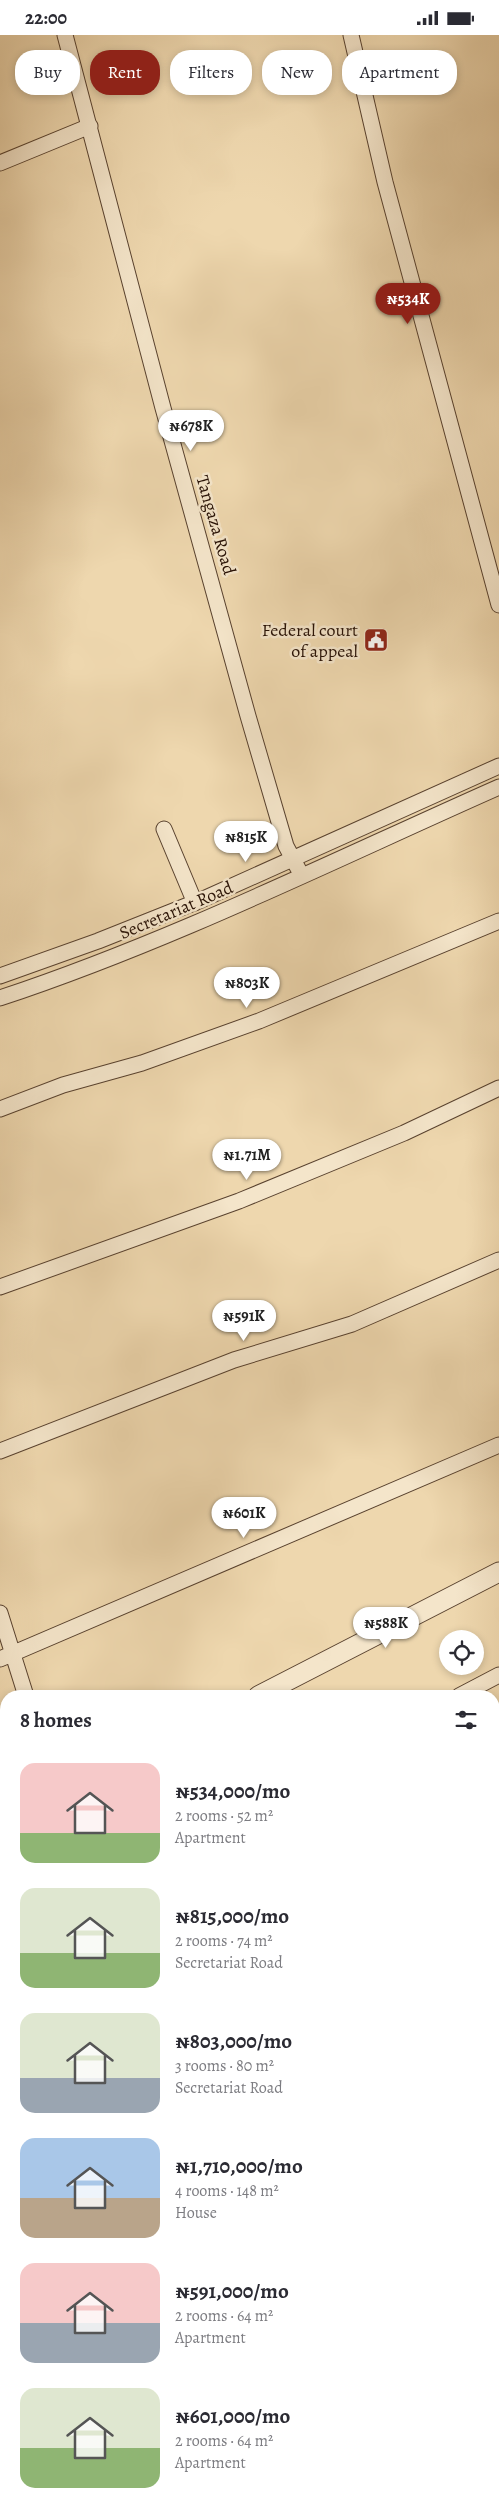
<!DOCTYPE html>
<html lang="en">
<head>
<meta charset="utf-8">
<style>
  :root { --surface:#fff; --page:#f2f2f3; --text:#2b2b33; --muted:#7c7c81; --accent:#8f2418 }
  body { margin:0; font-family:Alegreya,serif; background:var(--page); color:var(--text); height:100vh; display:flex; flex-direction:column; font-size:19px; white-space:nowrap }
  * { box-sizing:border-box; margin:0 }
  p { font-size:16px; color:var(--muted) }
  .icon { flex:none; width:28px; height:28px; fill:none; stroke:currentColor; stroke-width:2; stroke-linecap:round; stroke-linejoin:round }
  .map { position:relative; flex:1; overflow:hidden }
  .panel { position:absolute; left:0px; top:1655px; width:500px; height:820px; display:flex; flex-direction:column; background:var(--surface); border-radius:20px 20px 0 0; box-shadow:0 2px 8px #0003 }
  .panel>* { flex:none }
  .hud { position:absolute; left:15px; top:15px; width:470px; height:45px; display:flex; gap:10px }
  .controls { position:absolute; left:439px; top:1595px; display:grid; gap:10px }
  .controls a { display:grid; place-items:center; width:45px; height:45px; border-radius:50%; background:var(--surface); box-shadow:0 2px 8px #0003; font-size:25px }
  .price { position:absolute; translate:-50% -42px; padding:0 11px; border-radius:18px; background:#fff; color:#222; font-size:16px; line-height:32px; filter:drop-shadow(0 1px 2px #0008) }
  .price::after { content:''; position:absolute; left:50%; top:30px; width:15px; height:11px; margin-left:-8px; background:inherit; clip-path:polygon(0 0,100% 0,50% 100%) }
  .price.active { background:var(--accent); color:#fff }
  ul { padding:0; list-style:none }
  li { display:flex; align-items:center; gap:15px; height:125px; padding:0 20px }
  li span { display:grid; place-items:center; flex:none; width:140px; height:100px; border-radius:15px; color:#555 }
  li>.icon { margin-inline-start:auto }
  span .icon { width:60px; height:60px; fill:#fffc; stroke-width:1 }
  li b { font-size:21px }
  h2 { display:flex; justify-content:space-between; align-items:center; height:60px; padding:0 20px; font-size:21px }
  .tag { padding:0 18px; border-radius:20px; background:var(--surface); box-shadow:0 2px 8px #0003; font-size:18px; line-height:45px }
  .tag.active { background:var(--accent); color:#fff }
  .status { display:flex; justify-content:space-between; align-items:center; height:35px; padding:0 25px; background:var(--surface); direction:ltr }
  .status svg { height:14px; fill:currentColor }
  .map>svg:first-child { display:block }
</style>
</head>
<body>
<div class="status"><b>22:00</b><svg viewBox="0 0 49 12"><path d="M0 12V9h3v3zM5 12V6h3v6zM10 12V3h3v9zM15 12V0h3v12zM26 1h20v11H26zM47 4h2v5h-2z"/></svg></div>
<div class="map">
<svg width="499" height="2475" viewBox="0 0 499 2475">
  <rect width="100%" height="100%" fill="#eed7ae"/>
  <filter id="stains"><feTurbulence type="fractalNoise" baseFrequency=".004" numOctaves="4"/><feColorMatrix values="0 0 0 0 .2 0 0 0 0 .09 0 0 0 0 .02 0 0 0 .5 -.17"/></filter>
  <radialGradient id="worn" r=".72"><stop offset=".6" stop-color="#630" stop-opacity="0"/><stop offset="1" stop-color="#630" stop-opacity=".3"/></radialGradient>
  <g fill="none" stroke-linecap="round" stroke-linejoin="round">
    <defs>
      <path id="minor" d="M65 0 163 373 248 681 286 811 302 841
        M351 0 385 147 499 570
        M0 128 90 91
        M164 794 195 868
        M0 941 98 906 201 865 499 731
        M0 963C172 906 334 825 499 752
        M0 1074 63 1050 142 1028 259 986 499 886
        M0 1252 239 1166 404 1098 499 1053
        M0 1416 234 1325 352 1289 499 1225
        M0 1578 26 1661
        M0 1624 499 1410
        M459 1661 499 1640
        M494 1703 499 1701
        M494 1761 499 1758
        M494 1823 499 1820
        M494 2023 499 2032
        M0 2148 6 2163
        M494 2210 499 2214
        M0 2235 6 2238
        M494 2335 499 2329
        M494 2452 499 2450
        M416 2469 422 2475
        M17 2475 23 2469
        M282 2475 315 2469
        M451 2475 461 2469"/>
      <path id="tertiary" d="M258 1661 499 1537
        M0 1796 6 1792
        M0 2281 6 2298
        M39 2469 40 2475"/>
    </defs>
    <!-- minor casing -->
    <use href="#minor" stroke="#59422f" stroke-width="17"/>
    <!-- tertiary casing -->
    <use href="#tertiary" stroke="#59422f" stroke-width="21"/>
    <!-- minor -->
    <use href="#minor" stroke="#f4e5ca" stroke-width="15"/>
    <!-- tertiary -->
    <use href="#tertiary" stroke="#f4e5ca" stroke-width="19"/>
  </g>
  <!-- icons -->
  <defs>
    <symbol id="civic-square" viewBox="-11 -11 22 22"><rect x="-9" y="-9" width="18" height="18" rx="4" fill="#8f2418" stroke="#f4e5ca"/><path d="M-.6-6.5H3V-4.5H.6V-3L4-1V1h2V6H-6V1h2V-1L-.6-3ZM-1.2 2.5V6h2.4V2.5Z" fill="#fff"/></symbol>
  </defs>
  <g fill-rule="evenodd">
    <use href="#civic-square" x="362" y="591" width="28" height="28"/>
  </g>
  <g text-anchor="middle" stroke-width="5" stroke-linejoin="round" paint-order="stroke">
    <!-- street labels -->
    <g font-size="18" fill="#271105" stroke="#f4e5ca">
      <text transform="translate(216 490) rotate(74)" y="6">Tangaza Road</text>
      <text transform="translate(176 875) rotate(-23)" y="6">Secretariat Road</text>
    </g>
    <!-- poi labels -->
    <g font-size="18" fill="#271105" stroke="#f4e5ca" text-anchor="end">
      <text x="358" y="601">Federal court<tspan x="358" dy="21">of appeal</tspan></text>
    </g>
  </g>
  <rect width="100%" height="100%" filter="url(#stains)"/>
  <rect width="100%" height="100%" fill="url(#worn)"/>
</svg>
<div class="controls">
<a><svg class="icon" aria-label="locate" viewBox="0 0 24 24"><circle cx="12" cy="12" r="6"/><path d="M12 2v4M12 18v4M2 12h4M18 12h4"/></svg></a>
</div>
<b class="price active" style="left:408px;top:290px">₦534K</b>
<b class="price" style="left:191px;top:417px">₦678K</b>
<b class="price" style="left:246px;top:828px">₦815K</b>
<b class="price" style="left:247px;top:974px">₦803K</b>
<b class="price" style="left:247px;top:1146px">₦1.71M</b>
<b class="price" style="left:244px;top:1307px">₦591K</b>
<b class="price" style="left:244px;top:1504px">₦601K</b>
<b class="price" style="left:386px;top:1614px">₦588K</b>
<div class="hud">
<a class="tag">Buy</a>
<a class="tag active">Rent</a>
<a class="tag">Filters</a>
<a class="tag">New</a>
<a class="tag">Apartment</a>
</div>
<section class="panel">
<h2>8 homes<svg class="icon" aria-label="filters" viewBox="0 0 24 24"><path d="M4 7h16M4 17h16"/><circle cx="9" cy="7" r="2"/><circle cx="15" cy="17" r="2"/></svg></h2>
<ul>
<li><span style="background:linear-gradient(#f6c9c9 70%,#8fb573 0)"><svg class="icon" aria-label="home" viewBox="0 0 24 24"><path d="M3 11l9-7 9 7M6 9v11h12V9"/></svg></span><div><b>₦534,000/mo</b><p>2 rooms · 52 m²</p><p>Apartment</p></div></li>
<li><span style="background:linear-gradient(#dfe7d0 65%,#8fb573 0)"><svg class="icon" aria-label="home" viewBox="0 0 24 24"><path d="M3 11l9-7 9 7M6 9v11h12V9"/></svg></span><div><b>₦815,000/mo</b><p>2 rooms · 74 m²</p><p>Secretariat Road</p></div></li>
<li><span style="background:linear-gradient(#dfe7d0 65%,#9aa5b1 0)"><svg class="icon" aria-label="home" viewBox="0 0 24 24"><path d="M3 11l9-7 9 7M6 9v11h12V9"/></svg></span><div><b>₦803,000/mo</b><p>3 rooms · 80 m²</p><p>Secretariat Road</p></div></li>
<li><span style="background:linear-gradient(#a9c7e8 60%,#b9a48a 0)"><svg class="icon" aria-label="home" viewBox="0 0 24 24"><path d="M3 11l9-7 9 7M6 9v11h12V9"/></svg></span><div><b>₦1,710,000/mo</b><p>4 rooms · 148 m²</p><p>House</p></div></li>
<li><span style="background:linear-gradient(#f6c9c9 60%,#9aa5b1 0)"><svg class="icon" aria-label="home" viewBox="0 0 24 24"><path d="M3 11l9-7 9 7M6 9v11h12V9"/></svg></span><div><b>₦591,000/mo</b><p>2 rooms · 64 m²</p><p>Apartment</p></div></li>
<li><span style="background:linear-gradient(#dfe7d0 60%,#8fb573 0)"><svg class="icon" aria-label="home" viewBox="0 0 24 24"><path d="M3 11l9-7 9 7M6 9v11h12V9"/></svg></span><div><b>₦601,000/mo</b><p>2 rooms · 64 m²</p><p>Apartment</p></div></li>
</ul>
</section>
</div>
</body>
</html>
